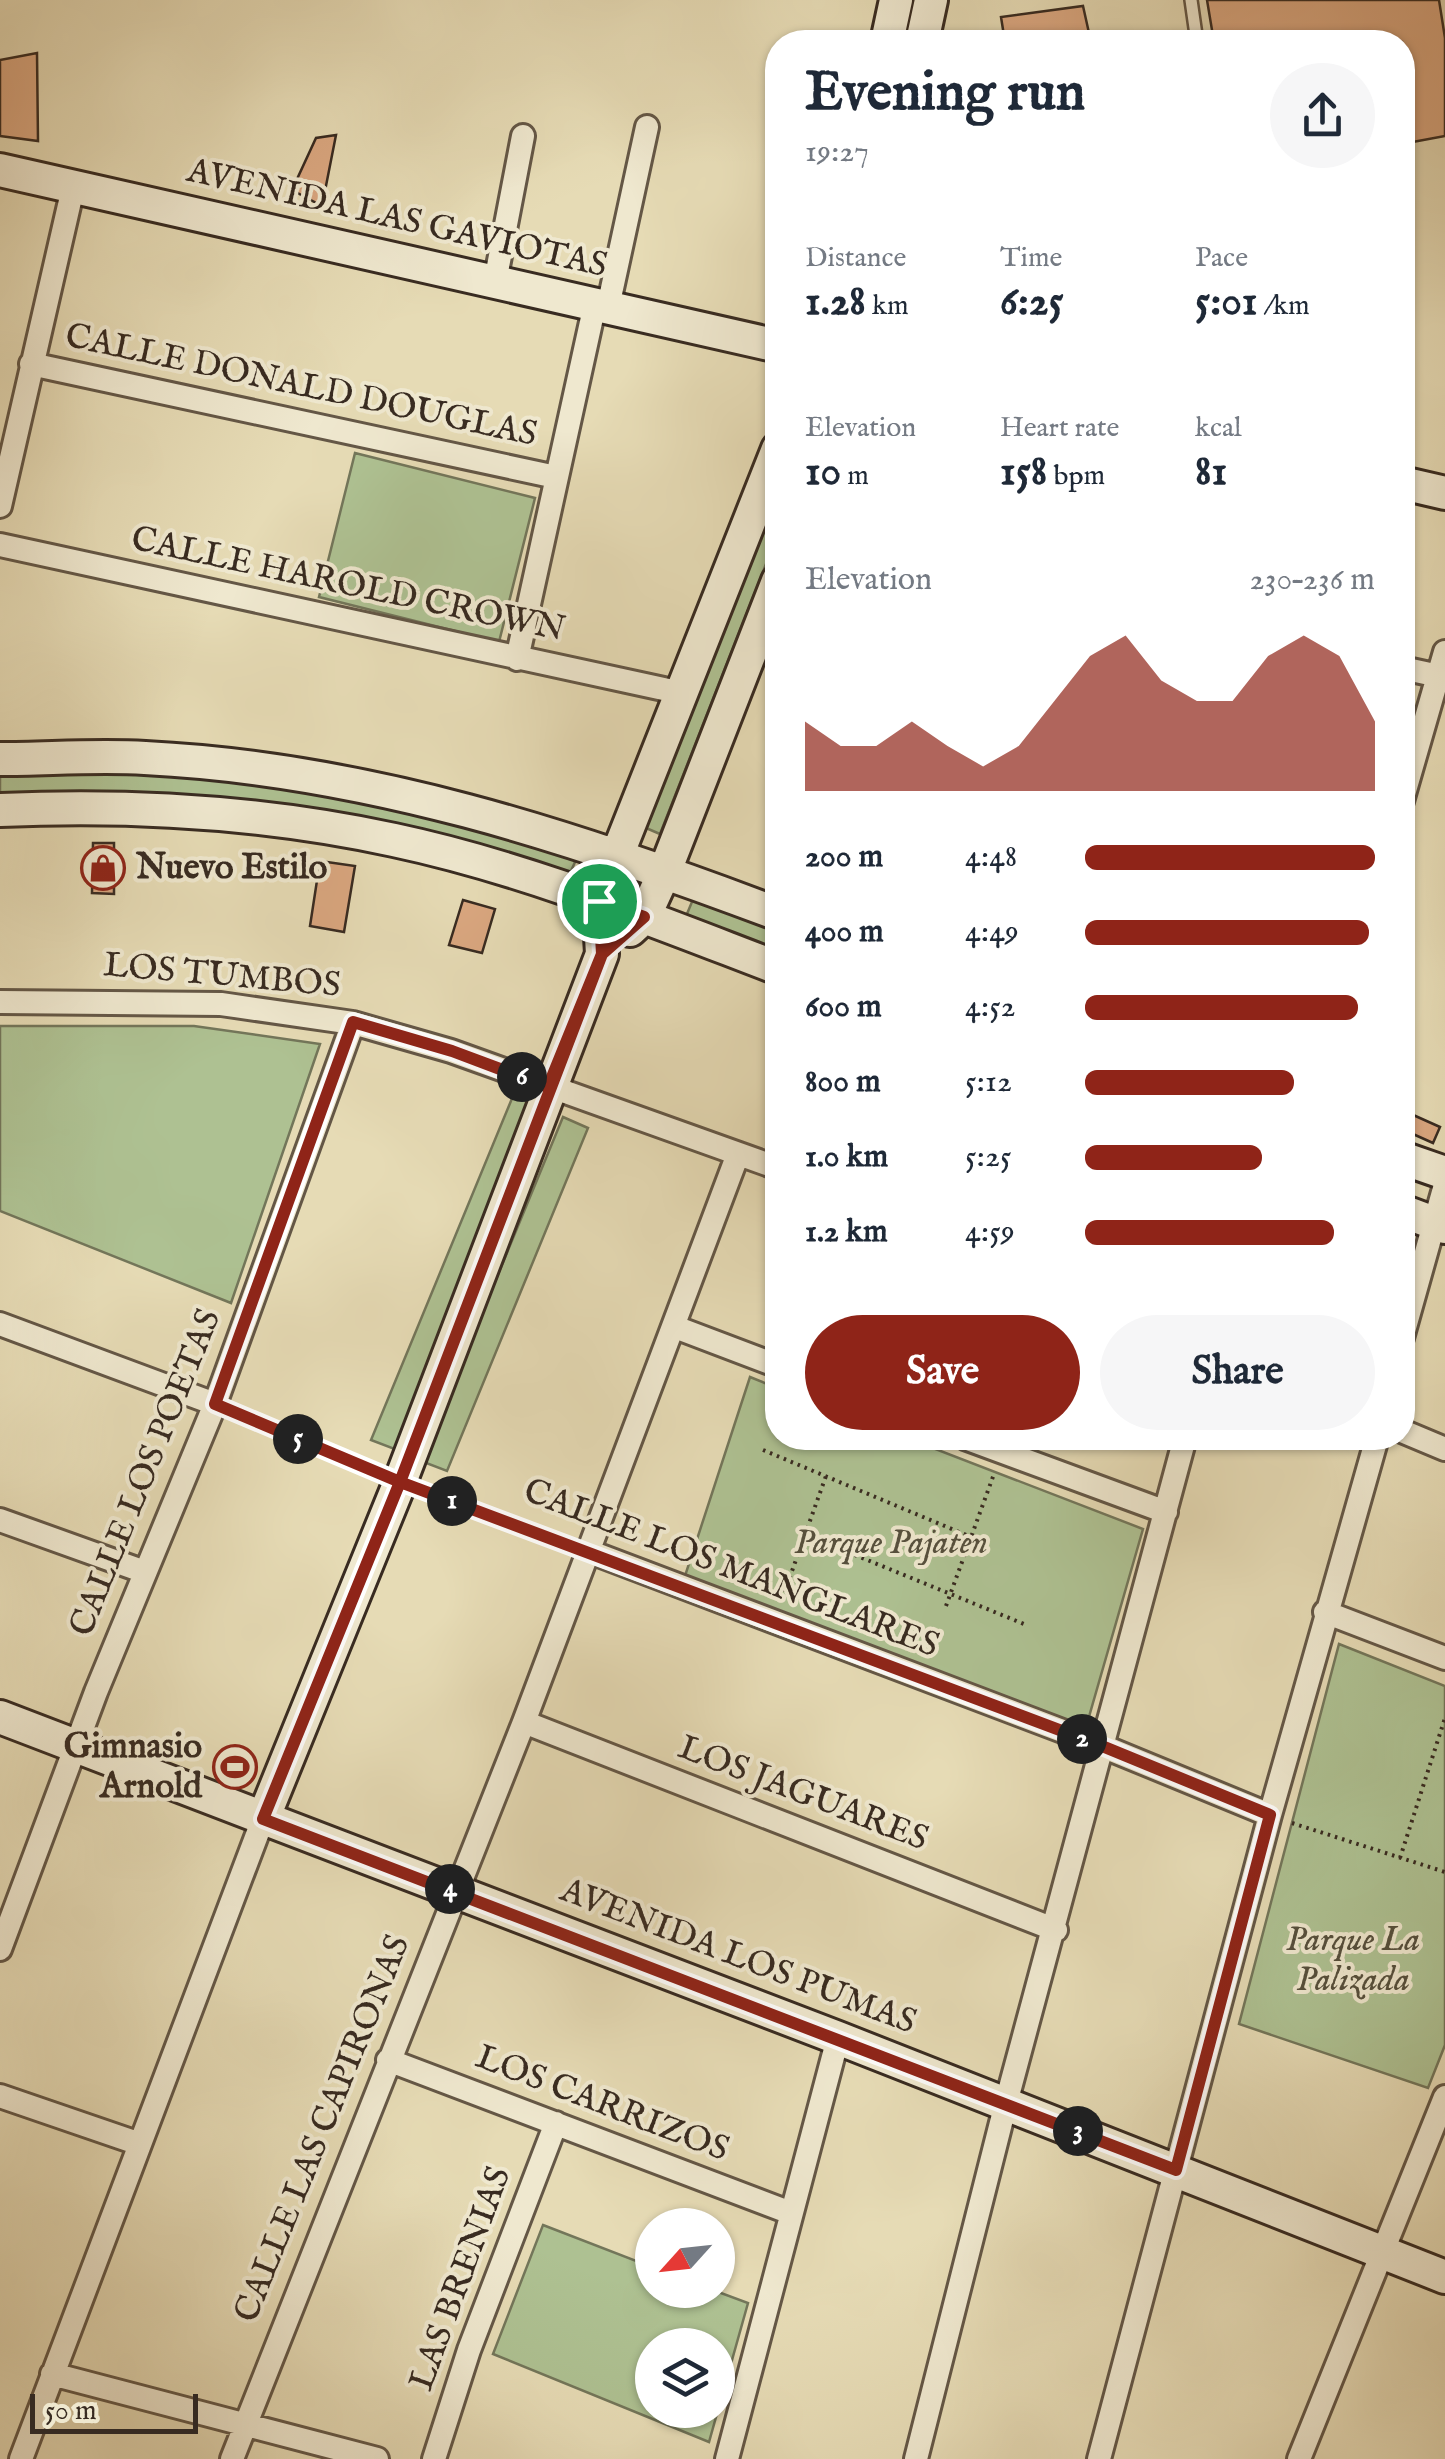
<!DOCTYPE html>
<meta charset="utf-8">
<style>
:root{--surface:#fff;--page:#f6f6f7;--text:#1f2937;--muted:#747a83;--accent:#8f2418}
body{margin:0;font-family:"IM FELL English",serif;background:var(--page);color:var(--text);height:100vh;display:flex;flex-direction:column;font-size:38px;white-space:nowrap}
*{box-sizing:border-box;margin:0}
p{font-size:32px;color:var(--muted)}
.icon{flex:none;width:55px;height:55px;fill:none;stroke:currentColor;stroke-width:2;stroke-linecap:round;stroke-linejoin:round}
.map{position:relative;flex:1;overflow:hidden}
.details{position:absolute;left:765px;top:30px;width:650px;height:1420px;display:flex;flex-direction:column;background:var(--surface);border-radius:40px;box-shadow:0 2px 8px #0004}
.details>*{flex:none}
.needle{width:65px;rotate:243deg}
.buttons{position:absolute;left:635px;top:2208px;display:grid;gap:20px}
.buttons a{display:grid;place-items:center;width:100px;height:100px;border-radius:50%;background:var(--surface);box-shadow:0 2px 8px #0004;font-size:50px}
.scale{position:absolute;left:30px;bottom:25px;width:168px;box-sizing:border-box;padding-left:10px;border:5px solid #382b21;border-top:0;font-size:28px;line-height:35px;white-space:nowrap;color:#382b21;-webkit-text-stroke:8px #efe8cf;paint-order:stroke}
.pin{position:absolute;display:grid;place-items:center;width:85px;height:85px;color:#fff;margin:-42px;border:5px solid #fff;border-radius:50%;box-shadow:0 2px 10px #0007}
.km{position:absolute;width:50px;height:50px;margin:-25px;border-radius:50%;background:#222;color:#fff;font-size:28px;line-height:50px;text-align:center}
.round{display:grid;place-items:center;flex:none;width:105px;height:105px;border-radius:52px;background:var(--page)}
.head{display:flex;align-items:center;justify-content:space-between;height:170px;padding:0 40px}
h1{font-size:55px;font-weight:700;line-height:75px}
.figures{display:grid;grid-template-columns:repeat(3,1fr);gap:15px;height:170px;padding:10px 40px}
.figures div{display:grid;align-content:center}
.figures b{font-size:42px;font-weight:700}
.figures small{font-size:28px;font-weight:400}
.figures p{font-size:28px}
.chart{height:280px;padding:20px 40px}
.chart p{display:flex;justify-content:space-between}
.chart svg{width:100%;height:180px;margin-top:10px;fill:var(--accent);opacity:.7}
.cta{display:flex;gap:20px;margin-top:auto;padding:20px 40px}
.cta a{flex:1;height:115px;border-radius:60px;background:var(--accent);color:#fff;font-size:40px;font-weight:700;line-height:115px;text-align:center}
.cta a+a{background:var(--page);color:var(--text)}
ul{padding:0 40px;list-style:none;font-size:32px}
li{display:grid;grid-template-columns:160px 120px 1fr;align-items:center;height:75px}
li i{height:25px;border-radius:12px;background:var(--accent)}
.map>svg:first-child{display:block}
.green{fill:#aec192;stroke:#73765a;stroke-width:2.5;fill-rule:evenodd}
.building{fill:#daa780;stroke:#382b21;stroke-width:2.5}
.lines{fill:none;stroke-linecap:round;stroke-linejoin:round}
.lane-casing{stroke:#645746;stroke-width:16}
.street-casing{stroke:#645746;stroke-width:28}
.secondary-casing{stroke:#382b21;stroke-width:38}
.path{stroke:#382b21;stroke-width:4;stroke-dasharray:2.5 5;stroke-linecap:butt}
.lane{stroke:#efe8cf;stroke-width:11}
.street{stroke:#efe8cf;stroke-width:22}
.secondary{stroke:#efe8cf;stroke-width:32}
.route-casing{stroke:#fff;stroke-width:20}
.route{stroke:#8f2418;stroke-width:12}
.labels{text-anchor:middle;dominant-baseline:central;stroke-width:8;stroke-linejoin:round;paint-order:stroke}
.street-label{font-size:35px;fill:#382b21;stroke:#efe8cf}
.poi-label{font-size:35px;font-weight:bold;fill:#382b21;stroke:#efe8cf;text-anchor:start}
.park-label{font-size:35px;font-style:italic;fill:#56503d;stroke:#efe8cf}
</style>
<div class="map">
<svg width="1445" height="2459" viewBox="0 0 1445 2459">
<rect width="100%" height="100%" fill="#e6dbb5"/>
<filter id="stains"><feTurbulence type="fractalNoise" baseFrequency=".002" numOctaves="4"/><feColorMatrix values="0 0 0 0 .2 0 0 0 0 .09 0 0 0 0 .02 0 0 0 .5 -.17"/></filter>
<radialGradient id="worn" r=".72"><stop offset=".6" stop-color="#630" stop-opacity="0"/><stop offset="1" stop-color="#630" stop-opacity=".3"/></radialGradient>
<path class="green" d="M355 453 535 498 499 642 319 597Z
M777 487V536L660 834 639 825Z
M136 768 282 783 579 853 567 880 524 864 0 799V771Z
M694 897 777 928V956L684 921Z
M0 1026H194L320 1044 231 1303 0 1211Z
M513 1096 538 1106 397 1450 371 1440Z
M563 1117 588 1128 447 1471 421 1461Z
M750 1377 777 1388 778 1438H907L1143 1529 1086 1727 684 1579Z
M1339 1644 1445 1686V2045L1428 2088 1239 2024Z
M543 2225 652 2267V2290H713L748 2303 709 2442 493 2354ZM652 2345H718V2410H652Z"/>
<path class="building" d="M1207 0H1439L1445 38V136L1402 144V42H1214Z
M1083 6 1091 42H1005L1001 17Z
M37 53 38 141 0 136V60Z
M336 135 322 206 292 190 316 138Z
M93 843H114V894L92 893Z
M320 861 355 866 344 932 310 926Z
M463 900 495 909 482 953 449 945Z
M1411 1114 1440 1127 1433 1143 1404 1130Z"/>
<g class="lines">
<g class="lane-casing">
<path id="lane" d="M1191 0 1197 42"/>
</g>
<g class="street-casing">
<path id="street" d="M495 282 523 136
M608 307 647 127
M31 364 556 477
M0 506 73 188
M0 545 682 693
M517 659 595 304
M1402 668 1439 676
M1402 801 1445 652
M0 1002 221 1004 353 1023 451 1051 778 1168
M0 1324 215 1404
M675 1327 778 1366
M1402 1338 1445 1185
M1402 1431 1445 1449
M965 1438 1166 1512
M0 1520 145 1572
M588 1551 1102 1746 1270 1815
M1325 1612 1445 1658
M524 1722 1056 1930
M0 1949 96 1692 215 1404 353 1023
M388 2060 791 2213
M0 2096 140 2144
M52 2374 377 2459
M21 2459 263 1819
M232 2459 524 1722 738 1154
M434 2459 469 2350 556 2123
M727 2459 838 2038
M916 2459 1006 2103 1185 1438
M1099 2459 1270 1815 1377 1438
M1299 2459 1445 2097"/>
</g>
<g class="secondary-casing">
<path id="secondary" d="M887 42 896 0
M922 42 931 0
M0 170 778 346
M1402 483 1445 493
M0 759C48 759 97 755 145 758 366 769 572 836 778 914
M0 810C133 804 264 812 394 840 526 868 652 920 778 968
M630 930 644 917 665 871 778 581
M1402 1158 1445 1173
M1402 1211 1445 1227
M0 1717 838 2038 1445 2277
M263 1819 400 1482 602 954 599 901 778 449"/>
</g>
<path class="path" d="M234 1412 373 1470
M763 1450 971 1537
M424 1490 570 1544
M806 1535 1024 1624
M782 1599 826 1476
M946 1606 994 1474
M1292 1823 1445 1872
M1400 1858 1445 1718"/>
<use href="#lane" class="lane"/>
<use href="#street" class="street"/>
<use href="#secondary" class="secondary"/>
</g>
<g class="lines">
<g class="route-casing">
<path id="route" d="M599 901 602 954 400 1482 1102 1746 1270 1815 1176 2170 263 1819 400 1482 215 1404 353 1022 452 1051 548 1087 602 954 644 917 599 901"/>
</g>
<use href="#route" class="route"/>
</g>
<defs>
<g id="shop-ring" transform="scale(2.25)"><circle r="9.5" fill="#efe8cf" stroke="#8f2418" stroke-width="1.5"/><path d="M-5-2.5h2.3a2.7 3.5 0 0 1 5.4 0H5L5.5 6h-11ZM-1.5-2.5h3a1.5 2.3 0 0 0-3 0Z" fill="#8f2418"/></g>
<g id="stadium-ring" transform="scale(2.25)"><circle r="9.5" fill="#efe8cf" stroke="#8f2418" stroke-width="1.5"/><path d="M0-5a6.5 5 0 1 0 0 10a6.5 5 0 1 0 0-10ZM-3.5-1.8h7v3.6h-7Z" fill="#8f2418"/></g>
</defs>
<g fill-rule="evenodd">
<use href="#shop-ring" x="103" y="868"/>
<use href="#stadium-ring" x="235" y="1767"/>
</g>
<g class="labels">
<g class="street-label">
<text transform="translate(397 219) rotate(13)">AVENIDA LAS GAVIOTAS</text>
<text transform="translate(301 386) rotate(12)">CALLE DONALD DOUGLAS</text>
<text transform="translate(348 585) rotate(12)">CALLE HAROLD CROWN</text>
<text transform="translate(222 976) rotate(5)">LOS TUMBOS</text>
<text transform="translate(146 1473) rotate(-68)">CALLE LOS POETAS</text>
<text transform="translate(731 1569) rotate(21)">CALLE LOS MANGLARES</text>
<text transform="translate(803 1794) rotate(21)">LOS JAGUARES</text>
<text transform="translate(738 1957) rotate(21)">AVENIDA LOS PUMAS</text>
<text transform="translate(602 2104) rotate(21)">LOS CARRIZOS</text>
<text transform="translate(323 2129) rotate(-68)">CALLE LAS CAPIRONAS</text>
<text transform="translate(461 2279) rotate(-70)">LAS BRENIAS</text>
</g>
<g class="poi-label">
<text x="136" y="868">Nuevo Estilo</text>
<text x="202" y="1747" text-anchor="end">Gimnasio<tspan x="202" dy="40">Arnold</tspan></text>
</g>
<g class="park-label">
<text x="891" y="1543">Parque Pajaten</text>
<text x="1353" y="1940">Parque La<tspan x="1353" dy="40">Palizada</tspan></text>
</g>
</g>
<rect width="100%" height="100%" filter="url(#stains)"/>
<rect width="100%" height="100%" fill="url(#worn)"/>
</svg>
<div class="buttons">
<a><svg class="needle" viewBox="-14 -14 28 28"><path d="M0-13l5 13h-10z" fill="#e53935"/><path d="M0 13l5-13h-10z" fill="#747a83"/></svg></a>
<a><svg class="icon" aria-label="layers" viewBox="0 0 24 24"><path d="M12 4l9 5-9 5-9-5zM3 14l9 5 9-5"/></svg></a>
</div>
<div class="scale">50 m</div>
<div class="pin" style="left:599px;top:901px;background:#1e9e55"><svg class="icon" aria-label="arrive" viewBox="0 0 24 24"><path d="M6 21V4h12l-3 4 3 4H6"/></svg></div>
<b class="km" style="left:452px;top:1501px">1</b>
<b class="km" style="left:1082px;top:1739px">2</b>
<b class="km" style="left:1078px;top:2131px">3</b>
<b class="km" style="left:450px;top:1889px">4</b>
<b class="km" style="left:298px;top:1439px">5</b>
<b class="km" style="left:522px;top:1077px">6</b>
<section class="details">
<div class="head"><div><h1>Evening run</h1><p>19:27</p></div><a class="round"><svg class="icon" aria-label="share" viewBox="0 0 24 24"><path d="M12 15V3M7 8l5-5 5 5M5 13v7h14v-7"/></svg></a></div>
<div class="figures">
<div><p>Distance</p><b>1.28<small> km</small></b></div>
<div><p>Time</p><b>6:25</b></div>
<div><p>Pace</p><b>5:01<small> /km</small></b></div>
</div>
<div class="figures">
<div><p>Elevation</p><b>10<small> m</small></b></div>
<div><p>Heart rate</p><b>158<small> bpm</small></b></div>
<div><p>kcal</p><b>81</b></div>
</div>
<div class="chart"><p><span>Elevation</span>230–236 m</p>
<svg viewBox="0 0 160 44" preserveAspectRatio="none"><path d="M0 44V27L10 33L20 33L30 27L40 33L50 38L60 33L70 22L80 11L90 6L100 17L110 22L120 22L130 11L140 6L150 11L160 27V44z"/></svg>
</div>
<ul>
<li><b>200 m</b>4:48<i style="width:100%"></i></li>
<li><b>400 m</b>4:49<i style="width:98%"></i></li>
<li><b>600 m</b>4:52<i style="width:94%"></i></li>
<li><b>800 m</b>5:12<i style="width:72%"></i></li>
<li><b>1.0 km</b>5:25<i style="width:61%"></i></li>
<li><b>1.2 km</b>4:59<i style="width:86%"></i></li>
</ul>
<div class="cta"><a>Save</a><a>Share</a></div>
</section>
</div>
